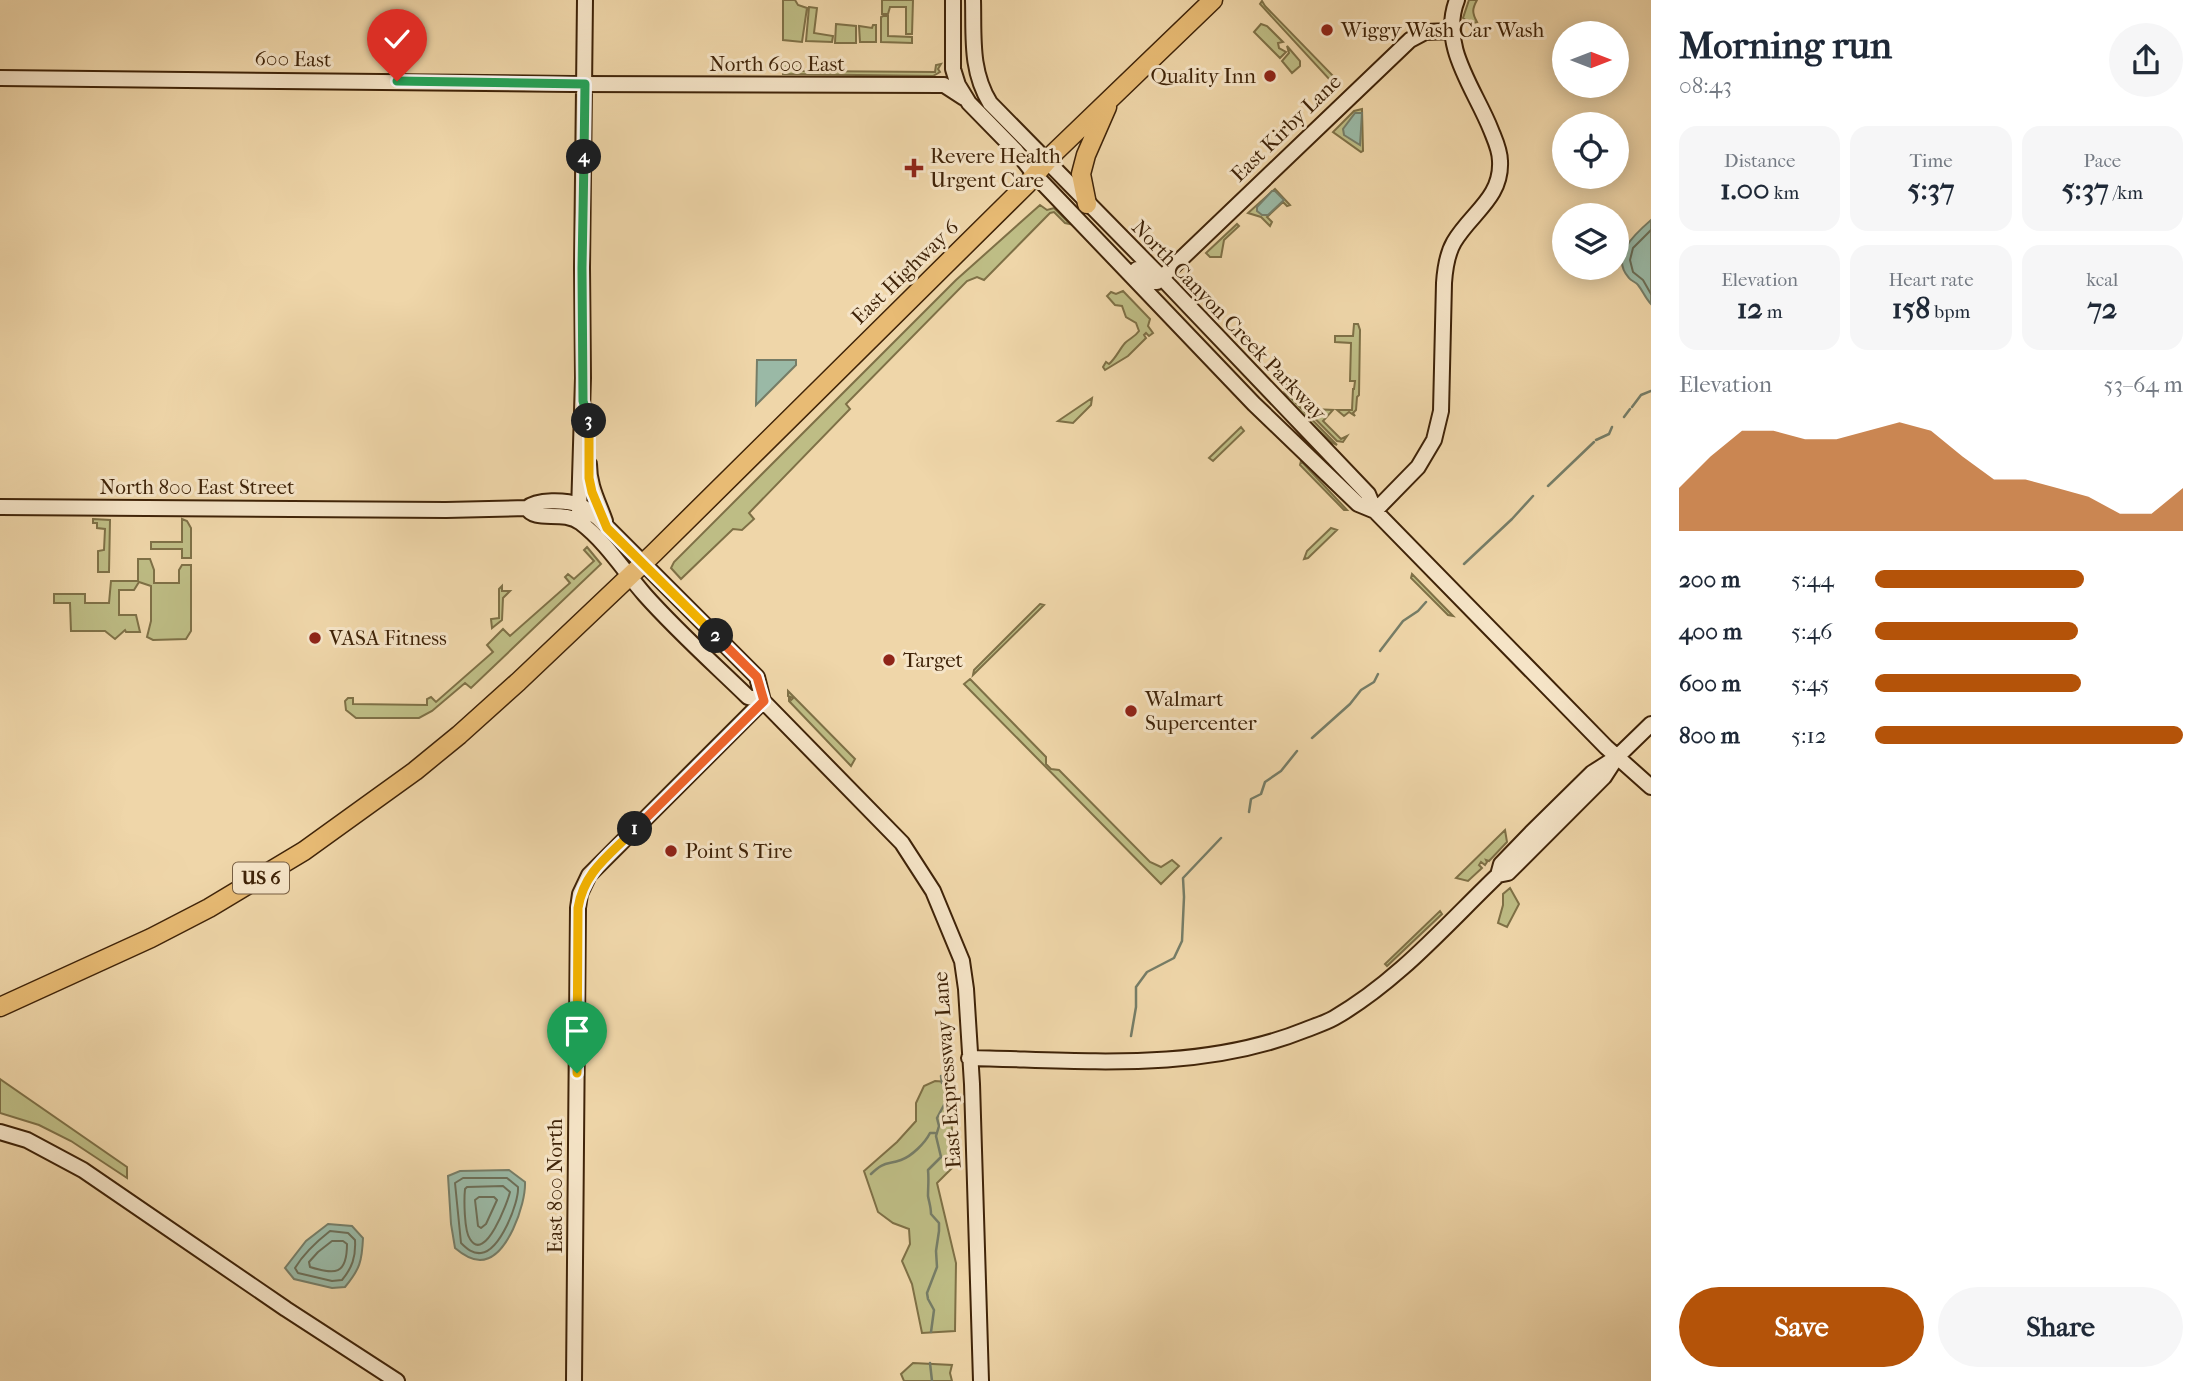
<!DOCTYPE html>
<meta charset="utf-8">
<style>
:root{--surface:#fff;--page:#f6f6f7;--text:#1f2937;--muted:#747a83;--accent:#b45309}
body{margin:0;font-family:"IM FELL French Canon",serif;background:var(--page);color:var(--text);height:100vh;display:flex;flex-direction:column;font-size:26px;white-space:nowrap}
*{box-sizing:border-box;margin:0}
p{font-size:23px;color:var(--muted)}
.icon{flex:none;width:38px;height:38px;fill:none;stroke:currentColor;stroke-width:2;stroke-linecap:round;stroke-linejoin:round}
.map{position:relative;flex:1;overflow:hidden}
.side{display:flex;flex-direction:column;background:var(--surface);width:560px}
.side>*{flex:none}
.needle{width:46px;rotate:90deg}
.buttons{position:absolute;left:1552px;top:21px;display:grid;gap:14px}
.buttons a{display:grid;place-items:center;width:77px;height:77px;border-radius:50%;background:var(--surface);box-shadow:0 4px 18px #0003;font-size:35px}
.pin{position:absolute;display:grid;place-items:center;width:60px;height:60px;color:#fff;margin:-72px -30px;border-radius:50% 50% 50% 0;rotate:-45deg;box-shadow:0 0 7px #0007}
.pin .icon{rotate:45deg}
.km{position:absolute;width:35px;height:35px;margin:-18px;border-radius:50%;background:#222;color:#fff;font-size:19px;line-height:35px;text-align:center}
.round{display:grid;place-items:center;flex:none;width:74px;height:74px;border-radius:37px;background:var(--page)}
.headline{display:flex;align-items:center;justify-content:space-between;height:119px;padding:0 28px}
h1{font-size:38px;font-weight:700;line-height:52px}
.figures{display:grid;grid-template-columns:repeat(3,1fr);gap:10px;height:119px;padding:7px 28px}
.figures div{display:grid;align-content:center;border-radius:18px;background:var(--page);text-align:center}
.figures b{font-size:30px;font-weight:700}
.figures small{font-size:19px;font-weight:400}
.figures p{font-size:19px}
.chart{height:196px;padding:14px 28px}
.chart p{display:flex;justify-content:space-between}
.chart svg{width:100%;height:126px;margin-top:7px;fill:var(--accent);opacity:.7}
.cta{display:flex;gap:14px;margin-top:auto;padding:14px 28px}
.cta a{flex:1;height:80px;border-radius:42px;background:var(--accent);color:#fff;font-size:28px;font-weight:700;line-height:80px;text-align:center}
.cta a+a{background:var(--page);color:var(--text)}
ul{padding:0 28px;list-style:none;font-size:23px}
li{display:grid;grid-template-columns:112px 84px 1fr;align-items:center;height:52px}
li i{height:18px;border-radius:9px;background:var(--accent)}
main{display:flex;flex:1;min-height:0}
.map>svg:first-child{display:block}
.green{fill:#bebd85;stroke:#7e7046;stroke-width:2}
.water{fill:#9ab9a6;stroke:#767d67;stroke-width:2}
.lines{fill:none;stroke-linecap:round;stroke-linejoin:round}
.shore{stroke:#6c6e57;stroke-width:2}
.stream{stroke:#767d67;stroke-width:2.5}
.secondary-casing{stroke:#3f2308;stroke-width:18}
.highway-casing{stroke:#3f2308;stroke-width:21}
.secondary{stroke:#f5e4c7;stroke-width:14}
.highway{stroke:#e8bb74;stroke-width:18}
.split-1-casing{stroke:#fff;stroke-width:14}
.split-2-casing{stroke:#fff;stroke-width:14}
.split-3-casing{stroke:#fff;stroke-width:14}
.split-4-casing{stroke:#fff;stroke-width:14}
.split-5-casing{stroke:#fff;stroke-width:14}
.split-1{stroke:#f5b400;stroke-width:9}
.split-2{stroke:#f0652b;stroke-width:9}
.split-3{stroke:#f5b400;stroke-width:9}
.split-4{stroke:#22a559;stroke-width:9}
.split-5{stroke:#22a559;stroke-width:9}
.poi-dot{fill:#8f2418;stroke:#f5e4c7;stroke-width:2.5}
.labels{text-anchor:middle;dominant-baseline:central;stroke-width:6;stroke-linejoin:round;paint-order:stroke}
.shield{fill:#f5e4c7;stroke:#765d41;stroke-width:2}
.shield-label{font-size:19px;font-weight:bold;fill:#3f2308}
.poi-label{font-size:21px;fill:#3f2308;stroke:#f5e4c7;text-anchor:start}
.street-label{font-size:21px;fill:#3f2308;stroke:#f5e4c7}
</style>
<main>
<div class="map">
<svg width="1651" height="1381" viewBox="0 0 1651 1381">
<rect width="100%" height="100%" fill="#efd6a9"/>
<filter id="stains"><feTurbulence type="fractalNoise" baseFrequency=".00286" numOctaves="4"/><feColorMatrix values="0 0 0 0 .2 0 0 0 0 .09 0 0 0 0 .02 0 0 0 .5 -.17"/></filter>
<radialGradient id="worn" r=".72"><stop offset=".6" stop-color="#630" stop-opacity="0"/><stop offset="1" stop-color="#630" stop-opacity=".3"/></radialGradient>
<path class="green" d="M783 0H795L798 5 807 8 802 42 783 40Z
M882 0H913L912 34H906V7H890L888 14H882Z
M1469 0H1477C1472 9 1472 13 1477 22L1468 24V22L1463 18Z
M1262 1 1265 6 1338 81 1336 84 1338 85 1328 92V89L1336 81 1333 78 1330 80 1260 4Z
M809 7 817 8 814 33 833 36 832 42 806 41Z
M883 16H888V36L912 37V43L881 42V17Z
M836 24 856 26V43H835Z
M1261 24 1267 26 1283 42 1278 43 1279 48 1286 52 1280 58 1254 32Z
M873 25H876V42H860L859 26 872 28Z
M1287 46 1300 61V66L1292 73 1282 61 1289 53Z
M783 61 799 62 800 71 935 72 936 65 941 64 938 69 940 72 933 76 783 74Z
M1362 109 1363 151 1361 152 1333 132 1354 111Z
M1275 189 1290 205 1287 206 1283 202 1267 217 1272 222 1270 226 1261 217 1248 213Z
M1040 205 1047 210 1054 208 1070 224 1065 223 1054 212 1050 213 984 280 977 277 967 281 846 404 850 409 749 513 754 519 742 530 733 529 681 579 671 568 674 562 956 280Z
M1237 224 1239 226 1224 240 1221 257H1210L1206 253Z
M1123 291 1150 319 1148 326 1153 333 1149 336 1146 333 1144 335 1146 338 1128 356 1105 370 1103 367 1106 362 1109 364C1116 358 1119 350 1125 343 1130 338 1135 337 1139 331L1136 323 1126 317 1122 306 1115 305 1107 296 1111 292 1116 294Z
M1354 324H1358L1360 330 1359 395 1357 397 1356 410 1353 413 1355 416 1349 412 1344 416 1337 410H1352L1353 389H1354L1355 381H1350L1351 343 1335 342V336H1353Z
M1290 380 1286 387 1302 402 1312 403V409L1333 410 1323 421 1341 439 1347 436 1343 442 1337 441 1287 390 1284 386Z
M1284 391 1286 393 1337 445 1331 442C1318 429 1290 407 1284 391Z
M1092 398 1091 405 1073 423 1058 421Z
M1241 427 1244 431 1213 461 1209 458Z
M1301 461 1347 510H1344L1300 465Z
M93 519 110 520 109 572H98V551L104 550 105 529 97 528V523H93Z
M182 519 187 521 191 528V558H182V549H151V542H182Z
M1331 528 1337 530 1308 558 1304 559 1307 551Z
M587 547 601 564 471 688 465 683 432 711 419 718H356L346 710 345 701 348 698H353V704L427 705V699L431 697 436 702 493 652 487 645 503 629 510 636 570 583 565 577 568 574 574 579 594 561 584 550Z
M138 559H150L154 570V583H179V570L182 565H191V631L186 639 153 640 147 637 151 621V586L139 582 134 590H119V615H136L140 632H126L125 630 115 639 105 631H71L70 603H54V594H85V603H109L111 581H138Z
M1412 574 1453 616 1448 615 1411 578Z
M502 586V591H510L503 598 502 620 492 628 491 619 499 618V589Z
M1040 604 1044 605 973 675 974 670Z
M970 679 1046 757V764L1051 769 1059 770 1150 862 1161 867 1172 860 1179 866 1161 884 964 684Z
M788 691 855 759 851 766 789 701V698L791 700 793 698 788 696Z
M1505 830 1507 842 1489 861 1486 860 1487 862 1485 865 1481 862 1479 865 1482 868 1468 881 1456 878Z
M1510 888 1519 904 1507 927 1498 923 1503 905V894Z
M1440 911 1442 914 1387 966 1385 964Z
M0 1079 127 1167V1178L71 1141 39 1125 0 1113Z
M935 1081 948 1082 955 1165 937 1183 956 1263 955 1331 922 1333 912 1284 902 1261 910 1244 909 1229 893 1223 878 1212 864 1171 897 1142 916 1121V1103L924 1086Z
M913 1363 952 1365 950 1373 952 1381H904L901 1374Z"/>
<path class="water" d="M1355 113H1362L1360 145 1344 135 1343 129Z
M1272 191H1275L1284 200 1268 215H1262L1257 211V207Z
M1651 220V304C1645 298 1643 291 1638 285 1636 282 1631 281 1629 278 1609 256 1636 233 1651 220Z
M757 360H796V365L756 405Z
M509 1170 525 1182C526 1204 507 1260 480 1260 470 1260 462 1254 455 1248L451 1224 448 1176 460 1171Z
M328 1224 352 1226 363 1238C362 1261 360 1269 345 1287L332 1288 294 1279 285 1268 306 1241Z"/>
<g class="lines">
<path class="shore" d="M1651 230 1633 248 1630 260 1633 272 1643 280 1651 294
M463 1178H507L518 1187C519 1203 500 1251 481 1253 473 1254 467 1249 461 1243L455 1183Z
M503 1186 510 1192C508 1201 485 1264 470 1239 464 1231 464 1199 465 1189L467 1187Z
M479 1197H494L497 1200 486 1224 481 1228 478 1226 475 1200Z
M330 1231 348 1233 355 1240C356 1257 352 1268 342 1280L332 1281 298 1273 295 1268C304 1253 316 1242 330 1231Z
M332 1241H343L347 1244C347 1275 335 1275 310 1267L309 1262 318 1252Z"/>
<path class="stream" d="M1632 407 1641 395 1651 391
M1624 417 1630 409
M1596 440 1609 434 1612 427
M1548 486 1594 442
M1464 564 1512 519 1533 496
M1380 651 1403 621 1418 611 1426 602
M1312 738 1350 704 1361 690 1374 682 1378 674
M1249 812 1251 799 1261 794 1265 782 1281 771 1297 751
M1131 1036 1136 1007V987L1147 972 1174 958 1182 941 1184 897 1183 878 1221 838
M871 1174C884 1161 887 1165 901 1160 912 1156 925 1143 930 1133H935
M931 1332 934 1310 928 1299 927 1293 937 1267 936 1251 939 1231V1223L931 1214C931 1207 929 1202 928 1196 928 1187 929 1179 928 1170L941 1157 936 1136 939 1126 937 1118 951 1092V1089L942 1083 941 1076
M930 1363 932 1381"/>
<g class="secondary-casing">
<path id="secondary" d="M585 0 582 268 583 378 579 512 581 520 586 527
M953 0V69L958 85 969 103 1016 151 1035 175 1254 404 1358 504 1375 511 1606 747 1651 787
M973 0C974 37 970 70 990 103L1161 277 1368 494 1375 511
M0 78 572 84 944 85 964 98
M1137 269 1150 282H1157L1410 40 1425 32 1451 31
M589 464C589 486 598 501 605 521
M0 507 446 510 527 508C537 499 566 500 579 505 586 508 593 514 599 519L757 677 763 701 902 843 933 891 962 961 966 989 972 1084 981 1381
M527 508C535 523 563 509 581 523 606 542 624 571 645 595 677 631 714 664 748 697L763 701
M1375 511 1418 467 1434 440 1441 411 1444 283C1445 268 1447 254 1454 242 1471 213 1502 198 1500 161 1500 150 1495 140 1491 130 1475 89 1439 46 1457 0
M1498 875 1501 864 1531 833 1592 773 1617 757 1651 724
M969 1058C1081 1060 1199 1073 1305 1030 1315 1026 1325 1023 1334 1018 1397 982 1446 925 1498 875L1508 873 1604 777 1617 757
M0 1132 27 1140 83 1170 286 1309 397 1381
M574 1381 578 908 580 894 589 875 763 701"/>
</g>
<g class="highway-casing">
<path id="highway" d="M1087 204 1081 174 1086 155 1107 107
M0 1007 151 938 209 908 304 851 415 771 459 735 518 682 654 553 1027 184 1055 152 1213 0"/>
</g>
<use href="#secondary" class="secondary"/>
<use href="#highway" class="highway"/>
</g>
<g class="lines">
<g class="split-1-casing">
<path id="split-1" d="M577 1073 578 908C584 871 610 855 635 829"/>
</g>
<g class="split-2-casing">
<path id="split-2" d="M635 829 764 701 757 677 716 636"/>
</g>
<g class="split-3-casing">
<path id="split-3" d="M589 421V478L592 492 607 528 716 636"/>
</g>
<g class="split-4-casing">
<path id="split-4" d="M584 157 582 268 583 401 589 421"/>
</g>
<g class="split-5-casing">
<path id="split-5" d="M397 81 585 84 584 157"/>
</g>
<use href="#split-1" class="split-1"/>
<use href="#split-2" class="split-2"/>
<use href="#split-3" class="split-3"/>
<use href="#split-4" class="split-4"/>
<use href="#split-5" class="split-5"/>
</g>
<g class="poi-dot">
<circle cx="1327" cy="30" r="7"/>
<circle cx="1270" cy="76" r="7"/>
<path d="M910.5 157.5h7v7h7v7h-7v7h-7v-7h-7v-7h7z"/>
<circle cx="315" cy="638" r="7"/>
<circle cx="889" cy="660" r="7"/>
<circle cx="1131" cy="711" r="7"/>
<circle cx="671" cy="851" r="7"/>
</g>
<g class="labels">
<rect class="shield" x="233" y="862.5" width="56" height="31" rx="5"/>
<g class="shield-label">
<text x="261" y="878">US 6</text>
</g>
<g class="poi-label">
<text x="1341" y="30">Wiggy Wash Car Wash</text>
<text x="1256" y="76" text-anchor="end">Quality Inn</text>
<text x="930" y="156">Revere Health<tspan x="930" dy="24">Urgent Care</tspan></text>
<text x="329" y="638">VASA Fitness</text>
<text x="903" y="660">Target</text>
<text x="1145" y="699">Walmart<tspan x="1145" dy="24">Supercenter</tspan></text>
<text x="685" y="851">Point S Tire</text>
</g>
<g class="street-label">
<text transform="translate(293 59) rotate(1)">600 East</text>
<text x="777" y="64">North 600 East</text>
<text transform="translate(1286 128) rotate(-44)">East Kirby Lane</text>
<text transform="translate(905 272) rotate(-44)">East Highway 6</text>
<text transform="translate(1229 320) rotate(46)">North Canyon Creek Parkway</text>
<text x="197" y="487">North 800 East Street</text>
<text transform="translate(947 1070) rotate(-94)">East Expressway Lane</text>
<text transform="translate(555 1186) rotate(-90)">East 800 North</text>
</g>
</g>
<rect width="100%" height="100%" filter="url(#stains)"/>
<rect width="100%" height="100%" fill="url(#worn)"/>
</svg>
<div class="buttons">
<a><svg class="needle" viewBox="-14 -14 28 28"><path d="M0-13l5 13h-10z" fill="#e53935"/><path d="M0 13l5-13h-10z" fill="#747a83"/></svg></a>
<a><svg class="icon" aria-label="locate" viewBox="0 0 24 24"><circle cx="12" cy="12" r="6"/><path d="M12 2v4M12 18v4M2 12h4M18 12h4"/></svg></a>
<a><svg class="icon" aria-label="layers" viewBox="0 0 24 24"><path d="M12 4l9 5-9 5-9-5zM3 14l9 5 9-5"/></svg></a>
</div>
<div class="pin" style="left:577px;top:1073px;background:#1e9e55"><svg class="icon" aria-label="arrive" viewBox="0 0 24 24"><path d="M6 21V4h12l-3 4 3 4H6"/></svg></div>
<div class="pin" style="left:397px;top:81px;background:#d93025"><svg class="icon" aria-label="check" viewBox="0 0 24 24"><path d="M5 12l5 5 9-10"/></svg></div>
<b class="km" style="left:635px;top:829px">1</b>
<b class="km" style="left:716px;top:636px">2</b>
<b class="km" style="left:589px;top:421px">3</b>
<b class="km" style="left:584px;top:157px">4</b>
</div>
<section class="side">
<div class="headline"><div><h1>Morning run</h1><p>08:43</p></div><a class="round"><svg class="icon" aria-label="share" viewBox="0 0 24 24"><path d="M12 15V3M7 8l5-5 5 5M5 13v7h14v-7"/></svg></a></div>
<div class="figures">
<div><p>Distance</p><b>1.00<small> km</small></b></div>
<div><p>Time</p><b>5:37</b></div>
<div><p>Pace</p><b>5:37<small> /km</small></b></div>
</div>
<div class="figures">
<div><p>Elevation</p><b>12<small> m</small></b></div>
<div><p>Heart rate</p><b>158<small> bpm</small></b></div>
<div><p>kcal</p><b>72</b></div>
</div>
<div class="chart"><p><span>Elevation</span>53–64 m</p>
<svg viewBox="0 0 160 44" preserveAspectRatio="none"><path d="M0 44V29L10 18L20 9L30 9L40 12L50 12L60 9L70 6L80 9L90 18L100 26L110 26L120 29L130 32L140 38L150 38L160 29V44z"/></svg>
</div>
<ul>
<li><b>200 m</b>5:44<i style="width:68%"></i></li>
<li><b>400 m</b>5:46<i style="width:66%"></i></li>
<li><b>600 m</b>5:45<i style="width:67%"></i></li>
<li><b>800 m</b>5:12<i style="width:100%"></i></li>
</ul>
<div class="cta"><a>Save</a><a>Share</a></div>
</section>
</main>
